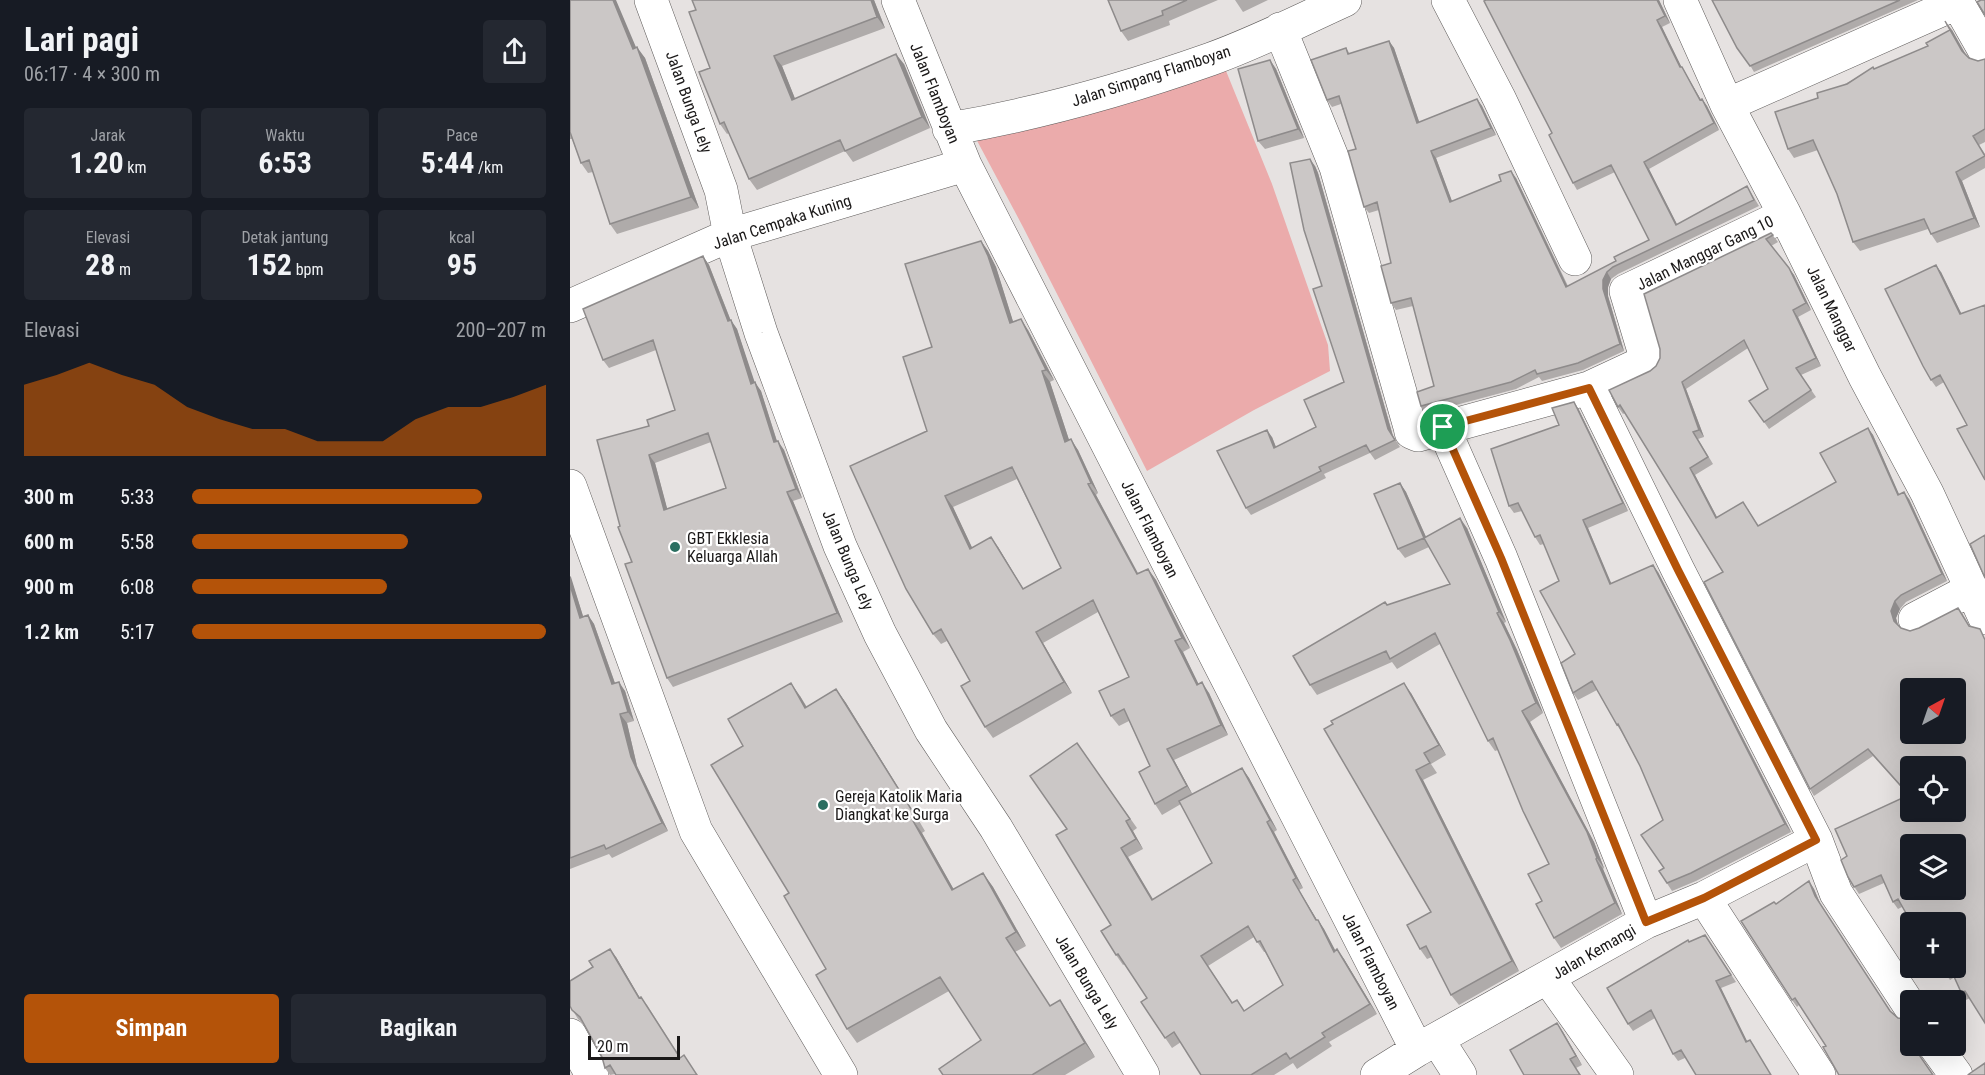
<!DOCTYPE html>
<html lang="id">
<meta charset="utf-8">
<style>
:root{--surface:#171b24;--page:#242831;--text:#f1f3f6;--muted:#9ea1a6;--accent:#b45309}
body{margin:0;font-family:"Roboto Condensed",sans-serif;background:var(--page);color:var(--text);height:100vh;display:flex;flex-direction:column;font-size:22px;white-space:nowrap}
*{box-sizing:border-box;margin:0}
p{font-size:20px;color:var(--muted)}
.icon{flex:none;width:33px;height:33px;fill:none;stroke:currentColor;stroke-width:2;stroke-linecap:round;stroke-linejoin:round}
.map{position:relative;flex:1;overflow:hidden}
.side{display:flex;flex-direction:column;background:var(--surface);width:570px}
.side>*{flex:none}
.needle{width:39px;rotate:40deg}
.buttons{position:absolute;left:1330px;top:678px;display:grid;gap:12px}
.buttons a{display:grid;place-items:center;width:66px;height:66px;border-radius:6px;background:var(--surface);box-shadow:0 6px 24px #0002;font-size:30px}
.scale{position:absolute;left:18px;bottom:15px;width:92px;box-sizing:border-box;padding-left:6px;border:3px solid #1a1818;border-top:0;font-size:16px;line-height:21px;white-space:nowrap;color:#1a1818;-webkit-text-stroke:4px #fff;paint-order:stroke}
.pin{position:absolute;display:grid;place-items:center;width:51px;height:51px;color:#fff;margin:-26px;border:3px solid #fff;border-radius:50%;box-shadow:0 2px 6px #0007}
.round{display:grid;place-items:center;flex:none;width:63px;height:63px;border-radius:6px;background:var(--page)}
.overview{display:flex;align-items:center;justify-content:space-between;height:102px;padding:0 24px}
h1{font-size:33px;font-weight:700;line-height:45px}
.figures{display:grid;grid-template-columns:repeat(3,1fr);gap:9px;height:102px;padding:6px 24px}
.figures div{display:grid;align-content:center;border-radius:6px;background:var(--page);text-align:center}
.figures b{font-size:30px;font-weight:700}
.figures small{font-size:16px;font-weight:400}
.figures p{font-size:16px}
.chart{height:168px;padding:12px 24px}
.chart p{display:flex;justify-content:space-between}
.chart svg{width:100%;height:108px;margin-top:6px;fill:var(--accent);opacity:.7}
.cta{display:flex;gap:12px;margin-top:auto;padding:12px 24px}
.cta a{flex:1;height:69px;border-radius:6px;background:var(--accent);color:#fff;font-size:24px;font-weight:700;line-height:69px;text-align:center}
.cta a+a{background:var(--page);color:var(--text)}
ul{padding:0 24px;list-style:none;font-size:20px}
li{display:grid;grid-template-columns:96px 72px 1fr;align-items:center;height:45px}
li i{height:15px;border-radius:8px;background:var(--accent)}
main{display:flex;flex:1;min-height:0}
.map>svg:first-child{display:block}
.green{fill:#ebabab}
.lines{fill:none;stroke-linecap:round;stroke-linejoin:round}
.minor-casing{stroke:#5e5b5a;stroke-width:34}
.minor{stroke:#fff;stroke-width:33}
.wall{fill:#afabaa;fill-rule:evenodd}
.shaded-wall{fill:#8e8b8b}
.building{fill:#cbc7c6;stroke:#8e8b8b;stroke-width:1.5;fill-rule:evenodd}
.route-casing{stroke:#fff;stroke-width:12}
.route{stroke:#b45309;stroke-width:8}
.poi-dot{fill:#2a6e60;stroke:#fff;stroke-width:2}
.labels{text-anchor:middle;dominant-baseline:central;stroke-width:4.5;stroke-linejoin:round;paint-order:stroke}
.street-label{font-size:16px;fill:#1a1818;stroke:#fff}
.poi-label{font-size:16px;fill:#1a1818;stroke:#fff;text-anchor:start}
</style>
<main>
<section class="side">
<div class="overview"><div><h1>Lari pagi</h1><p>06:17 · 4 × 300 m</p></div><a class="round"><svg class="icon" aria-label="share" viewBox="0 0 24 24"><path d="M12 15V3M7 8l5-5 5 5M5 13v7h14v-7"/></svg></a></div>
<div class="figures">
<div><p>Jarak</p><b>1.20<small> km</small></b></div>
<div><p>Waktu</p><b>6:53</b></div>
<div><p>Pace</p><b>5:44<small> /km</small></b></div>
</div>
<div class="figures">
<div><p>Elevasi</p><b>28<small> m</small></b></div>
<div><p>Detak jantung</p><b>152<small> bpm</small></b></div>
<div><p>kcal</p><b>95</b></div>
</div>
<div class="chart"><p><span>Elevasi</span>200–207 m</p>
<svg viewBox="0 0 160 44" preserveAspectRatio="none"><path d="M0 44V15L10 11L20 6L30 11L40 15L50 24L60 29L70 33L80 33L90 38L100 38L110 38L120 29L130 24L140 24L150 20L160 15V44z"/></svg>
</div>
<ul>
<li><b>300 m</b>5:33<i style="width:82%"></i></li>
<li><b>600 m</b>5:58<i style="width:61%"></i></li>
<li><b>900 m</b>6:08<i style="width:55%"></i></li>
<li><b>1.2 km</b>5:17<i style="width:100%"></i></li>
</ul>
<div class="cta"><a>Simpan</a><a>Bagikan</a></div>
</section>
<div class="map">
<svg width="1415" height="1075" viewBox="0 0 1415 1075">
<rect width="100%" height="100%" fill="#e6e2e1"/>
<path class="green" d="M654 66 702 184 758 345 760 371 684 410 577 471 453 227 404 135Z"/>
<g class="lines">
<g class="minor-casing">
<path id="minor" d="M81 0 151 190 160 235 191 333 270 546 310 634 361 730 426 828 573 1075
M328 0 395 165 847 1050
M878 0 929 98 1005 259
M1110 0 1157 105 1215 215 1295 377 1357 493 1415 618
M1386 0 1415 51
M710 29 766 167 840 427 841 432 848 435 1019 388 1077 361 1056 291 1215 215
M1157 105 1387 3
M379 129C467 114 556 89 641 59 686 43 731 20 775 0
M0 306 160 235 395 165
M1019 388 1108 570 1246 840 1266 893 1341 1008
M873 427 931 558 1076 922
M0 486 126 831 271 1075
M1345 619 1402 589
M1134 898 1249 1075
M978 978 1047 1075
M0 1035 22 1075
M867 1039 890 1075
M1365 1046 1386 1075
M807 1075 847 1050 1076 922 1134 898 1246 840"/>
</g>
<use href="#minor" class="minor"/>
</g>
<path class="wall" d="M0 0 66 48 75 58 129 208 47 234 40 224 23 172 18 173 11 163 2 139H0Z
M122 0H304L315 28 212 66 225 99 334 64 360 128 283 162 275 151 187 190 179 179 159 133 157 134 150 124 140 68 126 10Z
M538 0H648L599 21 600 25 558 41 551 31Z
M665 0H698L673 12Z
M1089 0 1100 23 1092 27 1111 67 1116 74 1131 100 1132 99 1137 106 1149 130 1079 169 1107 225 1177 186 1189 206 1048 274 1041 279 1038 287V296L1054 351 1013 370 972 381 969 377 946 389 856 413 851 406 864 386 843 306 826 310 821 303V263L809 210 799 213 794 207 786 149 771 104 762 107 757 100 776 48 780 54 819 41 824 48 849 122 907 99 912 106 926 135 866 158 882 202 946 178 998 286 1046 261 1079 240 1045 172 1007 190 1003 183 982 133Z
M1142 0H1348L1184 72Z
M1382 30 1395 54 1399 58 1408 61 1415 59V142L1409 145 1415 154V168L1392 181 1410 227 1367 243 1361 234 1358 229 1290 251 1283 242 1267 194 1248 150 1224 158 1218 149 1248 98 1304 69 1358 46Z
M700 60 706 69 734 138 695 149 688 141Z
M745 166 748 173 823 436 830 447 805 460 800 453 754 474 756 478 681 515 676 508 702 437 706 447 746 427 774 382 752 286Z
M1201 233 1208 242 1201 246 1224 275 1241 310 1228 317 1251 366 1231 375 1246 397 1199 429 1179 401 1198 389 1178 348 1116 389 1134 437 1128 439 1143 464 1125 475 1147 517 1178 509 1188 526 1266 482 1298 428 1303 435 1329 495 1339 499 1377 581 1336 602 1330 609 1326 618 1328 626 1331 628 1340 631 1349 628 1388 608 1393 615 1400 998 1396 1000 1391 992 1385 977 1380 980 1375 973 1386 968 1332 907 1328 909 1323 902 1314 883 1289 894 1278 877 1277 856 1338 795 1303 756 1244 796 1240 789 1153 572 1055 413 1053 414 1048 407 1080 371 1086 366Z
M411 241 418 251 426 267 443 322 458 330 484 380 480 382 499 440 508 450 528 493 526 495 568 573 578 569 586 580 620 648 613 652 628 684 639 693 658 735 604 760 622 794 672 768 679 778 707 830 704 832 733 888 729 890 747 920H748L754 929 765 951 774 959 807 1014 759 1042 762 1046 727 1069 723 1063 704 1075H631L611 1042 602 1048 571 1002 577 998 555 964 553 965 546 955 541 925 497 829 507 743 567 828 563 831 573 849 558 857 583 899 642 863 611 804 592 815 585 804 580 766 559 721 549 726 541 716 559 677 528 612 473 643 502 693 423 738 415 727 400 681 377 641 371 644 363 634 357 431ZM447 479 491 568 453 589 428 547 402 548 383 507ZM684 937 694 952H695L713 985 674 1011 663 1003 638 966Z
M133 256 139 265 161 321 167 329 184 383 191 391 207 441 214 450 232 498 223 501 273 622 103 687 97 678 50 526 79 426 105 410 86 350 39 368 33 360ZM141 442 156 488 97 509 85 463Z
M1371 272 1391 313 1397 425 1374 382 1366 387 1361 380Z
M1004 402 1009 410 1058 511 1018 528 1041 584 1088 572 1221 832 1126 881 1102 891 1089 871 1094 868 1093 820 1070 766 1052 733 1047 725 1027 690 1008 700 1003 693 1005 654 989 581 974 544 970 545 965 537 952 511 944 513 939 506Z
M830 483 836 492 856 537 897 528 936 622 934 623 947 650 973 713 960 722 1024 842 1034 868 1033 869 1052 914 991 948 984 938 972 901 979 864 928 750 925 751 918 741 870 644 827 669 822 662 747 695 740 685 817 605 880 584 859 547 835 558 828 549Z
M0 576 13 616 18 615 24 624 45 683 55 691 64 721 57 723 67 766 98 831 42 858 39 854 0 869Z
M266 689 276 703 355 831 352 833 384 890 413 873 423 887 456 946 445 952 480 1006 490 1000 499 1014 525 1057 495 1075H373L411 1040 379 991 287 1043 277 1029 256 969 219 893 173 746 230 696 237 707Z
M841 693 876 755 861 764 867 773 853 780 949 971 889 1005 881 995 862 957 857 959 850 949 861 912 754 729Z
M1239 881 1244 889 1250 903 1321 1012 1328 1018 1338 1019 1341 1024V1028L1338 1030 1341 1035V1046L1349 1056 1256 1046 1229 1005 1227 1007 1222 1000 1206 904Z
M1135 935 1166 982 1151 988 1177 1042 1180 1040 1185 1047 1115 1058 1108 1061 1103 1054 1085 1018 1063 1031 1058 1024 1119 942Z
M46 957 70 998 77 1005 111 1058 128 1075 45 1074 40 1075 35 1068 32 1057 14 1024 8 1019 0 1006 23 967Z
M987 1023 993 1032 1012 1065 1006 1068 1011 1075H954Z"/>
<path class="shaded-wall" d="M43 0H46L71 59 63 49Z
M301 0H304L315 28 307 17Z
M1087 0H1089L1100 23 1095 16Z
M1087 20 1092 27 1115 74 1110 67Z
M1375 21 1382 30 1399 60 1392 51Z
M819 41 824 48 852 130 847 123Z
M67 47 75 58 129 208 121 197Z
M326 54 334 64 360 128 352 117Z
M204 56 212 66 230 111 222 100Z
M700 60 706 69 734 138 728 129Z
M1112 67 1116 74 1135 107 1130 100Z
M907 99 912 106 926 135 921 128Z
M1132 99 1137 106 1149 130 1144 123Z
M861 151 866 158 885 209 880 202Z
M740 159 745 166 748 173 823 436 818 429Z
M1074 162 1079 169 1111 232 1106 225Z
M941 171 946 178 1001 294 996 287Z
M1386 172 1392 181 1410 227 1404 218Z
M411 241 418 251 426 267 447 334 440 323Z
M133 256 139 265 164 329 161 320 167 329 188 392 181 384Z
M1366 265 1371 272 1395 321 1390 314Z
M1219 268 1224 275 1241 310 1236 303Z
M1037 272 1041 279 1038 287V296L1054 351 1050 344 1033 289V280Z
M1223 310 1228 317 1251 366 1246 358Z
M451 319 458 330 484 380 476 370Z
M472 371 480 382 503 452 495 442Z
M185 382 191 391 210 451 204 442Z
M1112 382 1116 389 1134 437 1129 430Z
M1004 402 1009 410 1058 511 1053 503Z
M1298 428 1303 435 1333 503 1328 495Z
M697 430 702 437 709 455 704 448Z
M501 439 508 450 528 493 521 483Z
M208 441 214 450 232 498 226 489Z
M79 455 85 463 100 519 94 510Z
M1120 468 1125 475 1151 525 1146 518Z
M830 483 836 492 860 546 854 538Z
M518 484 526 495 574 585 567 574Z
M217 492 223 501 273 622 267 613Z
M1334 492 1339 499 1377 581 1372 574Z
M375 496 383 507 408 560 400 549Z
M890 518 897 528 936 622 929 612Z
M1013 520 1018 528 1045 592 1040 584Z
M421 537 428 547 460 600 453 589Z
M1083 565 1088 572 1221 832 1215 824Z
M578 569 586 580 620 648 612 638Z
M0 576 1 577 16 626 10 618 0 585Z
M1325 601 1330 609 1326 618 1329 628 1324 621 1321 611Z
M927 613 934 623 947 650 973 713 966 703Z
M18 615 24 624 48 692 42 684Z
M466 632 473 643 502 693 494 682Z
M605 641 613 652 634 695 627 685Z
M49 682 55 691 64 721 58 712Z
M632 682 639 693 658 735 651 725Z
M221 683 230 696 245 722 235 708Z
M834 683 841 693 876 755 869 745Z
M266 689 276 703 355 831 346 817Z
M952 711 960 722 1024 842 1034 868 1027 858Z
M50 714 57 723 67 766 98 831 92 823 61 757Z
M597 749 604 760 624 797 617 786Z
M672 768 679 778 707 830 700 820Z
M846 770 853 780 949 971 942 961Z
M342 819 352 833 392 904 382 890Z
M556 821 563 831 573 849 566 839Z
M697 822 704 832 733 888 726 878Z
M551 848 558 857 589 910 582 900Z
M1026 859 1033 869 1052 914 1045 903Z
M413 873 423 887 456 946 446 932Z
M723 880 753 930 746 920Z
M1239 881 1244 889 1250 903 1245 896Z
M748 920 754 929 771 961 764 952Z
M40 949 46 957 75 1007 69 998Z
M767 949 774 959 807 1014 800 1004Z
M1146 981 1151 988 1181 1049 1176 1042Z
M490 1000 499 1014 525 1057 515 1043Z
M987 1023 993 1032 1012 1065 1006 1056Z
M1344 1046H1347L1350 1056 1345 1049Z"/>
<path class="building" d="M0 0H43L63 49 67 47 121 197 40 224 19 160 11 163 0 132Z
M122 0H301L307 17 204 56 222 100 326 54 352 117 275 151 270 140 179 179 154 122 150 124 129 72 140 68 119 12 126 10Z
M538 0H617L592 11 593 15 551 31Z
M916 0H1087L1095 16 1087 20 1110 67H1112L1130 100 1132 99 1144 123 1074 162 1106 225 1177 186 1184 200 1043 267 1037 272 1033 280V289L1050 344 1008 363 967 374 965 370 941 382 851 406 847 392 864 386 841 298 821 303 811 266 821 263 807 202 794 207 778 151 786 149 769 96 757 100 741 60 776 48 778 54 819 41 847 123 907 99 921 128 861 151 880 202 931 181 929 175 941 171 996 287 1046 261 1044 257 1079 240 1041 165 1003 183 979 135 982 133 914 1Z
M1142 0H1330L1180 66 1167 48Z
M1411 0H1415V15L1407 2Z
M1375 21 1392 51 1399 58 1408 61 1415 59V129L1403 136 1415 156 1386 172 1404 218 1361 234 1354 219 1283 242 1267 194 1243 140 1218 149 1205 112 1248 98 1247 93 1277 84 1303 67 1304 69 1358 46 1356 43 1380 30Z
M700 60 728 129 688 141 668 69Z
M740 159 743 166 818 429 825 440 800 452 796 445 749 467 751 471 676 508 647 451 697 430 704 448 746 427 734 400 774 382 743 289 752 286 734 230 720 163Z
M1201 233 1203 235 1196 239 1219 268 1236 303 1223 310 1246 358 1226 368 1241 390 1194 422 1179 401 1198 389 1174 340 1112 382 1129 430 1123 432 1138 457 1120 468 1146 518 1173 502 1188 526 1266 482 1250 453 1298 428 1328 495 1334 492 1372 574 1331 595 1325 601 1321 611 1324 621 1331 628 1340 631 1349 628 1388 608 1399 626 1410 629 1415 640V1023L1395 991 1391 992 1381 970 1375 973 1372 968H1386V922H1341L1328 899 1323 902 1311 875 1284 887 1278 877 1271 860 1277 856 1265 829 1339 795 1298 749 1240 789 1134 582 1153 572 1050 405 1048 407 1039 390 1080 371 1086 366 1090 358V349L1074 294ZM1341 688H1386V734H1341ZM1341 766H1386V812H1341ZM1341 844H1386V890H1341Z
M411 241 418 256 440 323 451 319 476 370 472 371 495 442 501 439 521 483 518 484 567 574 578 569 612 638 605 641 627 685 632 682 651 725 597 749 617 786 585 804 569 772 580 766 554 709 541 716 529 691 559 677 523 600 466 632 494 682 415 727 391 686 400 681 371 629 363 634 336 589 280 466 357 431 333 357 362 347 335 264ZM442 467 491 568 453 589 421 537 400 549 375 496Z
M133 256 158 321 161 320 181 384 185 382 204 442 208 441 226 489 217 492 267 613 97 678 55 564 62 562 48 527 50 526 27 440 79 426 77 420 105 410 83 340 33 360 13 309ZM138 433 156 488 94 510 79 455Z
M1366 265 1390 314 1415 305V480L1387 429 1397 425 1370 375 1361 380 1353 366 1315 289Z
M1004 402 1053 503 1013 520 1040 584 1083 565 1215 824 1121 873 1097 883 1089 871 1094 868 1071 835 1093 820 1070 766 1048 724 1047 725 1022 681 1003 693 991 663 1005 654 970 591 989 581 970 535 965 537 948 503 939 506 921 449 989 425 982 408Z
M830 483 854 538 828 549 804 494Z
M890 518 929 612 927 613 940 640 966 703 952 711 1017 832 1027 858 1026 859 1045 903 984 938 966 904 972 901 958 874 979 864 953 811 923 738 918 741 865 633 820 659 816 651 740 685 723 656 815 602 817 605 880 584 854 538Z
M1415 535V578L1400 544Z
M0 585 10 618 18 615 42 684 49 682 58 712 50 714 61 757 92 823 36 849 34 845 0 858Z
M221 683 235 708 266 689 346 817 342 819 382 890 413 873 446 932 436 938 480 1006 490 1000 515 1043 462 1075H373L369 1069 411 1040 370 977 277 1029 246 975 256 969 214 896 219 893 141 765 173 746 158 719Z
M834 683 869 745 854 753 860 763 846 770 942 961 881 995 856 946 850 949 837 925 861 912 754 729 763 724 761 721Z
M507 743 560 819 556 821 566 839 551 848 582 900 642 863 609 801 672 768 700 820 697 822 726 878 723 880 746 920H748L764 952 767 949 800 1004 752 1033 755 1037 720 1059 716 1053 681 1075H631L604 1032 595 1038 571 1002 577 998 548 954 546 955 531 931 541 925 486 835 497 829 460 776ZM678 926 687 942 690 941 713 985 674 1011 667 1000 662 1003 631 956Z
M1239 881 1245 896 1320 1011 1328 1018 1338 1019 1333 1023 1341 1036V1046H1344L1345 1049 1363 1075H1269L1253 1047 1256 1046 1225 998 1222 1000 1171 921 1204 902 1206 904Z
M1135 935 1161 975 1146 981 1176 1042 1180 1040 1201 1075H1126L1111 1050 1103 1054 1081 1010 1058 1024 1037 988 1118 940 1119 942Z
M40 949 69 998 71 997 110 1058 114 1055 127 1075H46L40 1065 35 1068 32 1057 10 1017 2 1010 0 1006V981L23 967 19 961Z
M987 1023 1006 1056 1000 1059 1010 1075H954L940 1050Z
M1415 1063V1075H1398L1399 1074Z"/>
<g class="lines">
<g class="route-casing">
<path id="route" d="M1019 388 1108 570 1246 840 1134 898 1076 922 931 558 873 427Z"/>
</g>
<use href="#route" class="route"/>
</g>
<g class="poi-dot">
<circle cx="105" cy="547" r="6"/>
<circle cx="253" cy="805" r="6"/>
</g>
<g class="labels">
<g class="street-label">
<text transform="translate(581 76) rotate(-18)">Jalan Simpang Flamboyan</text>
<text transform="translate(365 93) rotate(68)">Jalan Flamboyan</text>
<text transform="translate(119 102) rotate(70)">Jalan Bunga Lely</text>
<text transform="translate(212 222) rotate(-18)">Jalan Cempaka Kuning</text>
<text transform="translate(1135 253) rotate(-26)">Jalan Manggar Gang 10</text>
<text transform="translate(1262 309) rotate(64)">Jalan Manggar</text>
<text transform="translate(580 529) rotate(63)">Jalan Flamboyan</text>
<text transform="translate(278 560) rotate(67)">Jalan Bunga Lely</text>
<text transform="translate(1024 952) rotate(-30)">Jalan Kemangi</text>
<text transform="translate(801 961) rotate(63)">Jalan Flamboyan</text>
<text transform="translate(517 982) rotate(59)">Jalan Bunga Lely</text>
</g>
<g class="poi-label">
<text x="117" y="538">GBT Ekklesia<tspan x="117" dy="18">Keluarga Allah</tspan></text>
<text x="265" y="796">Gereja Katolik Maria<tspan x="265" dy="18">Diangkat ke Surga</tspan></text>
</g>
</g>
</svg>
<div class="buttons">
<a><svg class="needle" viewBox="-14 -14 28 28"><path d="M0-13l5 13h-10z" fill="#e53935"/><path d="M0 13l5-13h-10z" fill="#9ea1a6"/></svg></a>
<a><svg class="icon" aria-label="locate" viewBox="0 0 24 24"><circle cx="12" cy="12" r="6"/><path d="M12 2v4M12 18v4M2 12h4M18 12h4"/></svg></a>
<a><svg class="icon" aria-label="layers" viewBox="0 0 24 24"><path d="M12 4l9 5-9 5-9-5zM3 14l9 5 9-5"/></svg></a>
<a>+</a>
<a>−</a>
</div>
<div class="scale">20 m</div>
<div class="pin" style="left:873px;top:427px;background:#1e9e55"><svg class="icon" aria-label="arrive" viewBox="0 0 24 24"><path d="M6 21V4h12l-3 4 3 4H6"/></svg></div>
</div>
</main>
